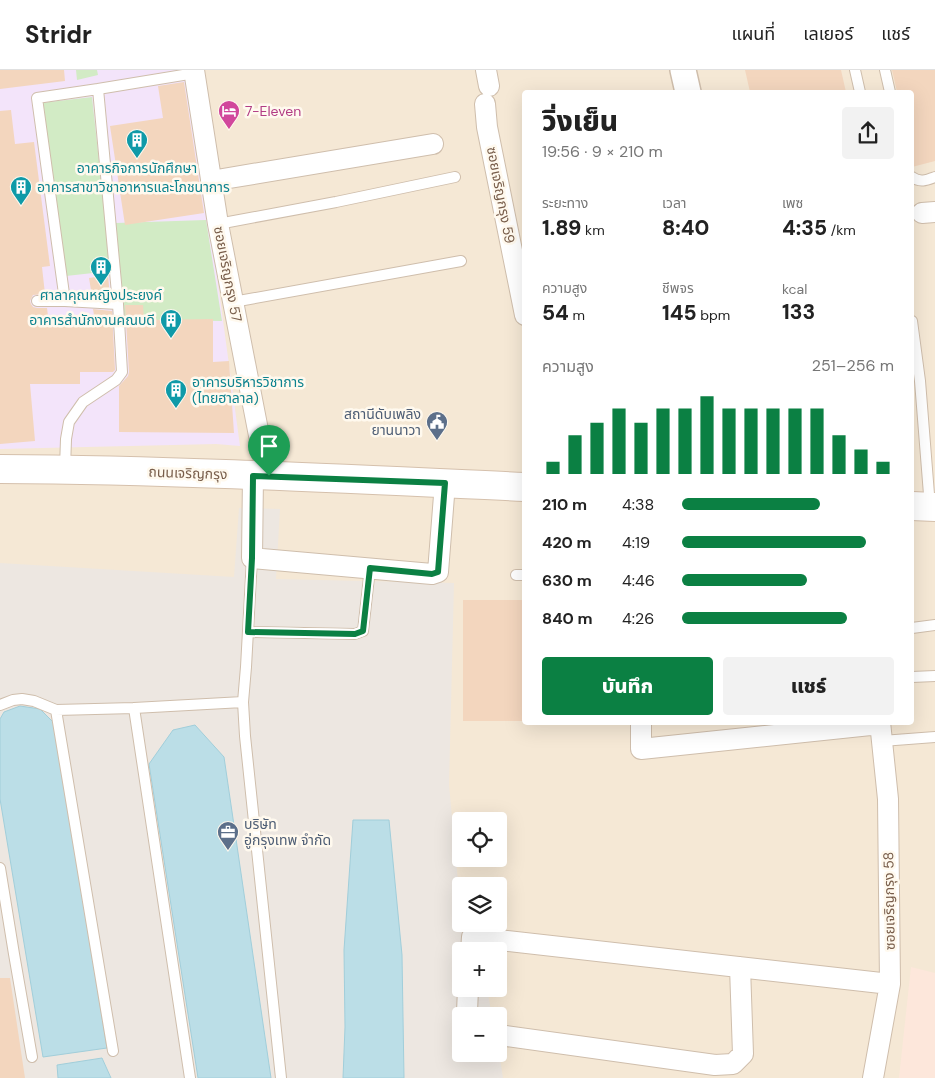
<!DOCTYPE html>
<html lang="th">
<meta charset="utf-8">
<style>
:root{--surface:#fff;--page:#f2f2f2;--text:#222;--muted:#767676;--line:#e0e0e0;--accent:#0b8043}
body{margin:0;font-family:"DM Sans","Noto Sans Thai",sans-serif;background:var(--page);color:var(--text);height:100vh;display:flex;flex-direction:column;font-size:19px;white-space:nowrap}
*{box-sizing:border-box;margin:0}
p{font-size:16px;color:var(--muted)}
.icon{flex:none;width:28px;height:28px;fill:none;stroke:currentColor;stroke-width:2;stroke-linecap:round;stroke-linejoin:round}
.map{position:relative;flex:1;overflow:hidden}
.drawer{position:absolute;left:522px;top:20px;width:392px;height:635px;display:flex;flex-direction:column;background:var(--surface);border-radius:5px;box-shadow:0 5px 20px #0002}
.drawer>*{flex:none}
.controls{position:absolute;left:452px;top:742px;display:grid;gap:10px}
.controls a{display:grid;place-items:center;width:55px;height:55px;border-radius:5px;background:var(--surface);box-shadow:0 5px 20px #0002;font-size:25px}
.pin{position:absolute;display:grid;place-items:center;width:42px;height:42px;color:#fff;margin:-51px -21px;border-radius:50% 50% 50% 0;rotate:-45deg;box-shadow:0 0 5px #0007}
.pin .icon{rotate:45deg}
.round{display:grid;place-items:center;flex:none;width:52px;height:52px;border-radius:5px;background:var(--page)}
.overview{display:flex;align-items:center;justify-content:space-between;height:85px;padding:0 20px}
h1{font-size:28px;font-weight:800;line-height:38px}
.metrics{display:grid;grid-template-columns:repeat(3,1fr);gap:8px;height:85px;padding:5px 20px}
.metrics div{display:grid;align-content:center}
.metrics b{font-size:21px;font-weight:800}
.metrics small{font-size:14px;font-weight:400}
.metrics p{font-size:14px}
.chart{height:140px;padding:10px 20px}
.chart p{display:flex;justify-content:space-between}
.chart svg{width:100%;height:90px;margin-top:5px;stroke:var(--accent);stroke-width:6}
.action{display:flex;gap:10px;margin-top:auto;padding:10px 20px}
.action a{flex:1;height:58px;border-radius:5px;background:var(--accent);color:#fff;font-size:20px;font-weight:800;line-height:58px;text-align:center}
.action a+a{background:var(--page);color:var(--text)}
ul{padding:0 20px;list-style:none;font-size:16px}
li{display:grid;grid-template-columns:80px 60px 1fr;align-items:center;height:38px}
li i{height:12px;border-radius:6px;background:var(--accent)}
header{display:flex;align-items:center;gap:30px;box-sizing:border-box;height:70px;padding:0 25px;background:var(--surface);border-bottom:1px solid var(--line)}
header strong{font-size:24px}
nav{display:flex;gap:28px;margin-inline-start:auto;font-size:18px}
.map>svg:first-child{display:block}
.residential{fill:#f5e8d5;fill-rule:evenodd}
.commercial{fill:#fde7db}
.industrial{fill:#ede7e1}
.education{fill:#f3e4fa}
.green{fill:#d2ebc5}
.water{fill:#bbdee7;stroke:#a1ceda}
.building{fill:#f3d6be}
.lines{fill:none;stroke-linecap:round;stroke-linejoin:round}
.service-casing{stroke:#cfbeac;stroke-width:12}
.minor-casing{stroke:#cfbeac;stroke-width:22}
.tertiary-casing{stroke:#cfbeac;stroke-width:28}
.secondary-casing{stroke:#d5c0ac;stroke-width:30}
.service{stroke:#fff;stroke-width:10}
.minor{stroke:#fff;stroke-width:20}
.tertiary{stroke:#fff;stroke-width:25}
.secondary{stroke:#fff;stroke-width:28}
.route-casing{stroke:#fff;stroke-width:10}
.route{stroke:#0b8043;stroke-width:6}
.labels{text-anchor:middle;dominant-baseline:central;stroke-width:5;stroke-linejoin:round;paint-order:stroke}
.hotel-label{font-size:14px;fill:#b23c85;stroke:#fff9ee;text-anchor:start}
.culture-label{font-size:14px;fill:#0d838f;stroke:#fff9ee}
.street-label{font-size:14px;fill:#785d4a;stroke:#fff9ee}
.service-label{font-size:14px;fill:#4e5e75;stroke:#fff9ee;text-anchor:end}
</style>
<header>
<strong>Stridr</strong>
<nav><a>แผนที่</a><a>เลเยอร์</a><a>แชร์</a></nav>
</header>
<div class="map">
<svg width="935" height="1008" viewBox="0 0 935 1008">
<rect width="100%" height="100%" fill="#fdf6e7"/>
<path class="residential" d="M0 0H935V1008H404L403 958 345 957 343 1008H111L102 988 57 995 58 1008H0ZM525 22H912V652H525ZM461 751H499V789H461ZM461 816H499V854H461ZM461 881H499V919H461ZM461 946H499V984H461Z"/>
<path class="commercial" d="M911 897 935 903V1008H899Z"/>
<path class="industrial" d="M239 438 280 439 276 509 454 513 449 715 464 875 461 881V919H487L492 946H461V984H499V982L503 1008H404L403 958 345 957 343 1008H111L102 988 57 995 58 1008H0V493L234 507Z"/>
<path class="education" d="M0 0H186L209 147 240 376 216 374 0 379Z"/>
<path class="green" d="M76 0H97L98 5 77 10Z
M92 27 111 201 66 206 41 33Z
M206 150 222 251 144 250 125 252 116 153Z"/>
<path class="water" d="M20 636 40 639 54 653 107 978 43 987 0 729V649L4 642Z
M195 655 224 687 271 1008H198L149 694 173 660Z
M353 750H389L402 885 404 1008H343L345 957 344 880Z
M102 988 111 1008H58L57 995Z"/>
<path class="building" d="M0 0H64L65 11 0 19Z
M745 0H841L846 22H750Z
M892 0H935V91L912 97V22H897Z
M184 12 204 143 125 155 110 56 163 48 158 16Z
M11 40 15 74 34 72 50 196 42 197 45 224 33 225 30 231 31 234 33 237 37 238H47L48 246 94 245 93 239 112 241 115 300 113 302H80V314H30L35 371 0 374V41Z
M108 205 110 227 92 226 89 208Z
M125 235H143L144 250 213 249V292L229 291 234 363 119 362V316L128 306 129 302Z
M463 530H525V651H463Z
M0 908H10L25 1008H0Z"/>
<g class="lines">
<g class="service-casing">
<path id="service" d="M855 0 860 22
M885 0 890 22
M912 107C920 113 927 110 935 107
M218 154 336 132 455 107
M37 231H65L118 234
M65 231 37 28 98 19
M233 232 461 191
M912 251 920 311 930 437
M65 398 66 369 69 352 83 332 116 310 122 302 118 234 98 19 195 3
M252 488 246 597 243 632 245 666 281 1008
M516 505H525
M912 558 935 555
M248 562 355 564 363 561 370 498
M912 607 935 606
M0 635 13 630 22 629 34 631 56 640 134 638 243 632
M134 638 190 1008
M56 640 113 981
M882 671 935 667
M0 798 14 884 32 987"/>
</g>
<g class="minor-casing">
<path id="minor" d="M194 0 218 154 263 386 269 406
M486 0 489 16
M485 34 487 57 525 245
M211 111 433 74
M922 143 935 142
M253 406 252 488 432 504 438 502 445 413
M641 652V679L880 654
M471 881 472 867 890 914
M468 919 467 942 469 946
M499 965 715 995 733 994 743 984 740 897
M873 1008 890 914 888 729 880 652"/>
</g>
<g class="tertiary-casing">
<path id="tertiary" d="M683 0 688 22"/>
</g>
<g class="secondary-casing">
<path id="secondary" d="M0 399C175 400 350 409 525 417
M912 436 935 437"/>
</g>
<use href="#service" class="service"/>
<use href="#minor" class="minor"/>
<use href="#tertiary" class="tertiary"/>
<use href="#secondary" class="secondary"/>
</g>
<g class="lines">
<g class="route-casing">
<path id="route" d="M253 406 445 413 438 502 432 504 370 498 363 561 355 564 248 562 252 488Z"/>
</g>
<use href="#route" class="route"/>
</g>
<defs>
<g id="hotel-pin" transform="scale(1.125)"><path d="M0 17L-7.5 6A9.5 9.5 0 1 1 7.5 6Z" fill="#d1479c" stroke="#fff9ee"/><path d="M-6-4.5h1.5V1H6V5H4.5V3h-9V5H-6ZM-4 0a1.8 1.8 0 1 1 3.6 0ZM.5 0V-2.5h3Q6-2.5 6 0Z" fill="#fff"/></g>
<g id="building-pin" transform="scale(1.125)"><path d="M0 17L-7.5 6A9.5 9.5 0 1 1 7.5 6Z" fill="#0f9aa8" stroke="#fff9ee"/><path d="M-4-6H4V6H1V3H-1V6H-4ZM-2.5-4.3h1.7v1.8h-1.7ZM.8-4.3h1.7v1.8H.8ZM-2.5-1h1.7V.8h-1.7ZM.8-1h1.7V.8H.8Z" fill="#fff"/></g>
<g id="civic-pin" transform="scale(1.125)"><path d="M0 17L-7.5 6A9.5 9.5 0 1 1 7.5 6Z" fill="#5c6f8a" stroke="#fff9ee"/><path d="M-.6-6.5H3V-4.5H.6V-3L4-1V1h2V6H-6V1h2V-1L-.6-3ZM-1.2 2.5V6h2.4V2.5Z" fill="#fff"/></g>
<g id="office-pin" transform="scale(1.125)"><path d="M0 17L-7.5 6A9.5 9.5 0 1 1 7.5 6Z" fill="#5c6f8a" stroke="#fff9ee"/><path d="M-6-3h4V-5.5h4V-3h4V5H-6ZM-1-4.5V-3h2v-1.5ZM-6 0V1H6V0Z" fill="#fff"/></g>
</defs>
<g fill-rule="evenodd">
<use href="#hotel-pin" x="229" y="41"/>
<use href="#building-pin" x="137" y="70"/>
<use href="#building-pin" x="21" y="117"/>
<use href="#building-pin" x="101" y="197"/>
<use href="#building-pin" x="171" y="250"/>
<use href="#building-pin" x="176" y="320"/>
<use href="#civic-pin" x="437" y="352"/>
<use href="#office-pin" x="228" y="762"/>
</g>
<g class="labels">
<g class="hotel-label">
<text x="245" y="41">7-Eleven</text>
</g>
<g class="culture-label">
<text x="137" y="98">อาคารกิจการนักศึกษา</text>
<text x="37" y="117" text-anchor="start">อาคารสาขาวิชาอาหารและโภชนาการ</text>
<text x="101" y="225">ศาลาคุณหญิงประยงค์</text>
<text x="155" y="250" text-anchor="end">อาคารสำนักงานคณบดี</text>
<text x="192" y="312" text-anchor="start">อาคารบริหารวิชาการ<tspan x="192" dy="16">(ไทยฮาลาล)</tspan></text>
</g>
<g class="street-label">
<text transform="translate(501 125) rotate(79)">ซอยเจริญกรุง 59</text>
<text transform="translate(228 204) rotate(79)">ซอยเจริญกรุง 57</text>
<text transform="translate(188 403) rotate(2)">ถนนเจริญกรุง</text>
<text transform="translate(889 831) rotate(-91)">ซอยเจริญกรุง 58</text>
</g>
<g class="service-label">
<text x="421" y="344">สถานีดับเพลิง<tspan x="421" dy="16">ยานนาวา</tspan></text>
<text x="244" y="754" text-anchor="start">บริษัท<tspan x="244" dy="16">อู่กรุงเทพ จำกัด</tspan></text>
</g>
</g>
</svg>
<div class="controls">
<a><svg class="icon" aria-label="locate" viewBox="0 0 24 24"><circle cx="12" cy="12" r="6"/><path d="M12 2v4M12 18v4M2 12h4M18 12h4"/></svg></a>
<a><svg class="icon" aria-label="layers" viewBox="0 0 24 24"><path d="M12 4l9 5-9 5-9-5zM3 14l9 5 9-5"/></svg></a>
<a>+</a>
<a>−</a>
</div>
<div class="pin" style="left:269px;top:406px;background:#1e9e55"><svg class="icon" aria-label="arrive" viewBox="0 0 24 24"><path d="M6 21V4h12l-3 4 3 4H6"/></svg></div>
<section class="drawer">
<div class="overview"><div><h1>วิ่งเย็น</h1><p>19:56 · 9 × 210 m</p></div><a class="round"><svg class="icon" aria-label="share" viewBox="0 0 24 24"><path d="M12 15V3M7 8l5-5 5 5M5 13v7h14v-7"/></svg></a></div>
<div class="metrics">
<div><p>ระยะทาง</p><b>1.89<small> km</small></b></div>
<div><p>เวลา</p><b>8:40</b></div>
<div><p>เพซ</p><b>4:35<small> /km</small></b></div>
</div>
<div class="metrics">
<div><p>ความสูง</p><b>54<small> m</small></b></div>
<div><p>ชีพจร</p><b>145<small> bpm</small></b></div>
<div><p>kcal</p><b>133</b></div>
</div>
<div class="chart"><p><span>ความสูง</span>251–256 m</p>
<svg viewBox="0 0 160 44" preserveAspectRatio="none"><path d="M5 44V38M15 44V25M25 44V19M35 44V12M45 44V19M55 44V12M65 44V12M75 44V6M85 44V12M95 44V12M105 44V12M115 44V12M125 44V12M135 44V25M145 44V32M155 44V38"/></svg>
</div>
<ul>
<li><b>210 m</b>4:38<i style="width:65%"></i></li>
<li><b>420 m</b>4:19<i style="width:87%"></i></li>
<li><b>630 m</b>4:46<i style="width:59%"></i></li>
<li><b>840 m</b>4:26<i style="width:78%"></i></li>
</ul>
<div class="action"><a>บันทึก</a><a>แชร์</a></div>
</section>
</div>
